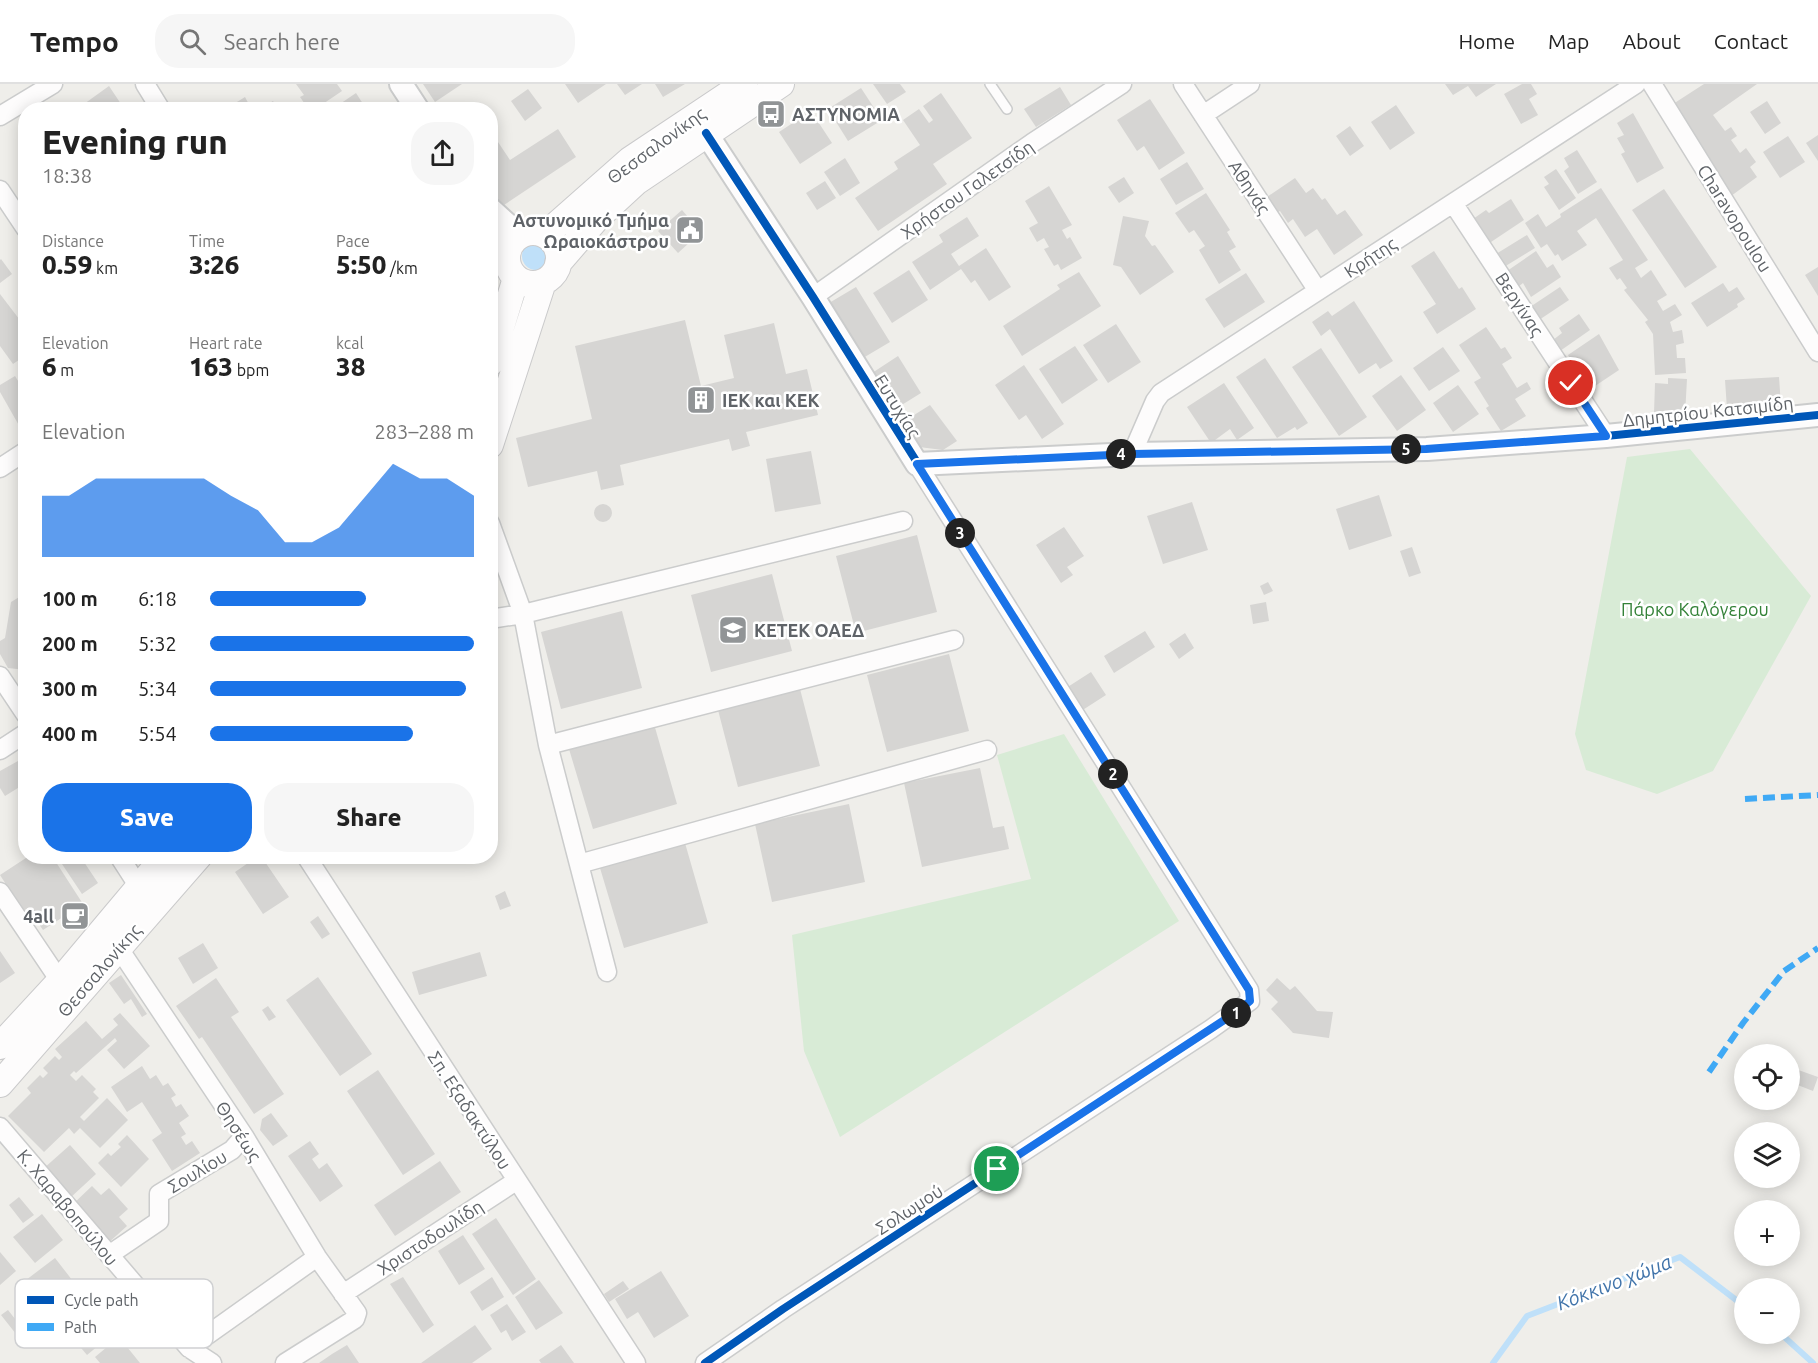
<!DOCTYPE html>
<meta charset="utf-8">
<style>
:root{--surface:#fff;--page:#f6f6f6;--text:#222;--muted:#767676;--line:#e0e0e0;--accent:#1a73e8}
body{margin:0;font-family:Ubuntu,sans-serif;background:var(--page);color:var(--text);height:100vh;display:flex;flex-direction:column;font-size:22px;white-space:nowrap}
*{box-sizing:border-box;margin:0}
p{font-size:20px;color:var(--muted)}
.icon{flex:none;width:33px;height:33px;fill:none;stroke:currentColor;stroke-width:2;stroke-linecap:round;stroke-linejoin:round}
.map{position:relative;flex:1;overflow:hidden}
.panel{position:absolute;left:18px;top:18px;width:480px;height:762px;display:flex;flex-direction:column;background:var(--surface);border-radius:24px;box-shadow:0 3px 15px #0003}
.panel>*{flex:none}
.tools{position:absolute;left:1734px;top:960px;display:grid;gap:12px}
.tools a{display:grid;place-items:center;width:66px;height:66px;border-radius:50%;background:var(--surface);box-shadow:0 3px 15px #0003;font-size:30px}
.pin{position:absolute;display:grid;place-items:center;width:51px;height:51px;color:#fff;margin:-26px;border:3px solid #fff;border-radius:50%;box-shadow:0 2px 6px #0007}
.km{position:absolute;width:30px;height:30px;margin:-15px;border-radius:50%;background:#222;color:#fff;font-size:16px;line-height:30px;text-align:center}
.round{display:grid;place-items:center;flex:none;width:63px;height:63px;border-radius:24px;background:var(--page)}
.overview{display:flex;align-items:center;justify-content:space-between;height:102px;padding:0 24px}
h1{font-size:33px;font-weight:800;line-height:45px}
.metrics{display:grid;grid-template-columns:repeat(3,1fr);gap:9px;height:102px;padding:6px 24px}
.metrics div{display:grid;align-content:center}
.metrics b{font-size:26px;font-weight:800}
.metrics small{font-size:16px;font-weight:400}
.metrics p{font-size:16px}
.chart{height:168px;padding:12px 24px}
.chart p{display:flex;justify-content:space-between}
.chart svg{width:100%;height:108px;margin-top:6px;fill:var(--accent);opacity:.7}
.primary-button{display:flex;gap:12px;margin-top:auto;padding:12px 24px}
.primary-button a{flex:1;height:69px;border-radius:24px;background:var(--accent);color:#fff;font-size:24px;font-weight:800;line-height:69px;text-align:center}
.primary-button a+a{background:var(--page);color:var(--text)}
ul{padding:0 24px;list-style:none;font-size:20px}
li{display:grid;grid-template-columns:96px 72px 1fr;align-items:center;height:45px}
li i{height:15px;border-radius:8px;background:var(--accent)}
header{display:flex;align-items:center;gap:36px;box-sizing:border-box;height:84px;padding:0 30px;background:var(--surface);border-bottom:2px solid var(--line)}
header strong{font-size:28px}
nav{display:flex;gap:33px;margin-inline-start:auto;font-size:21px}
.search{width:420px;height:54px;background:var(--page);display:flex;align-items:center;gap:15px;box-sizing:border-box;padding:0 21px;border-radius:24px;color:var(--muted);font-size:22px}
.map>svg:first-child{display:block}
.green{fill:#d8ebd6}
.water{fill:#bfe0f9}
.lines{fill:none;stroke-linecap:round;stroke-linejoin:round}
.stream{stroke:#bfe0f9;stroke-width:6}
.building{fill:#d6d5d3}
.service-casing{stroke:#cbcccc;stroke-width:12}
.minor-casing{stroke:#cbcccc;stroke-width:21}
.tertiary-casing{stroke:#cbcccc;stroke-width:26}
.secondary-casing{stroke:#cacacb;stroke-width:28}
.service{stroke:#fdfcfc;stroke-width:9}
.minor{stroke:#fdfcfc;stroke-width:18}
.tertiary{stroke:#fdfcfc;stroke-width:22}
.secondary{stroke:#fdfcfc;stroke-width:26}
.quiet{stroke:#3fa9f5;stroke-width:6;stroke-dasharray:12 6;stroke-linecap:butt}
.cycleway-casing{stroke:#fff;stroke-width:11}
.cycleway{stroke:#0057b8;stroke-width:8}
.route-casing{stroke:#fff;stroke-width:12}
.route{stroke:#1a73e8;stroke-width:8}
.labels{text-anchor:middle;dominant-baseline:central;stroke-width:5;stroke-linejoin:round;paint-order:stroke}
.poi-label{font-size:18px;font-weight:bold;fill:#5f6368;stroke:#fff;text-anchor:start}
.street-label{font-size:18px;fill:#5f6368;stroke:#fff}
.park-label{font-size:18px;fill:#348238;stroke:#fff}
.water-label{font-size:20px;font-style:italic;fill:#4174aa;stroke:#fff}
.key{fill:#fff;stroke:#cfd0d2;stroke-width:1.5}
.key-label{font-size:16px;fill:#5f6368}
</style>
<header>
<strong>Tempo</strong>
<div class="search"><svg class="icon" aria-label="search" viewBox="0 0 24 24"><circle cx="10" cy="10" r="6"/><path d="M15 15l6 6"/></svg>Search here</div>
<nav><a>Home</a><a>Map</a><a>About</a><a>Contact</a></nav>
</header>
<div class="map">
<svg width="1818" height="1279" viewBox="0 0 1818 1279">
<rect width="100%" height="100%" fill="#efeeea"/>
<path class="green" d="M1690 365 1811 512 1713 687 1657 710 1586 686 1575 650 1627 373Z
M1064 650 1179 837 840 1053 804 967 792 851 1031 795 997 671Z"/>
<path class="water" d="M522 172a14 14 0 1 1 28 0a14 14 0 1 1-28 0Z"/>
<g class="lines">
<path class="stream" d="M1781 1250 1813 1279
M1493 1279 1527 1232 1680 1173 1744 1222"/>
</g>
<path class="building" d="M296 0H337L342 7 314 26H309L300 13 304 11Z
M423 0H462L435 18Z
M565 0H606L578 19Z
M617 0H642L625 11Z
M655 0H685L663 13Z
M873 0H900L906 8 887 20Z
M1445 0H1496L1476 13 1468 2 1453 11Z
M1522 0H1531L1537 10 1529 15 1538 31 1521 40 1504 10Z
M1704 0H1757L1713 31 1725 47 1731 43 1737 52 1731 56 1740 69 1746 64 1756 78 1750 83 1757 93 1731 112 1698 66 1703 63 1673 20Z
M109 2 125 26H88L84 20Z
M1060 3 1071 21 1036 43 1024 25Z
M861 4 882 36 848 57 828 25Z
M528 5 542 24 525 37 511 17Z
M356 9 367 26H331Z
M941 9 972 54 933 80 947 100 878 147 855 114 898 85 894 78 920 61 903 36 919 25 929 39 933 36 923 22Z
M245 13 252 26H224Z
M1150 15 1185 69 1159 86 1144 62 1137 67 1117 36Z
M273 17 278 26H258Z
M1767 17 1781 39 1765 50 1750 28Z
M1396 21 1415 49 1390 66 1371 38Z
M811 27 832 59 800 80 779 48Z
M1633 29 1664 84 1637 99 1621 70 1625 68 1617 54 1624 51 1617 39Z
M1350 42 1364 62 1350 72 1336 52Z
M558 45 576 73 501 123 490 107V46L510 76Z
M1818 51V77L1806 59Z
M1788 52 1805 78 1780 94 1763 68Z
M1577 66 1597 98 1578 110 1564 87 1569 83 1564 74Z
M845 74 860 99 840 112 824 88Z
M1187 78 1204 105 1176 121 1160 95Z
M1556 85 1576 114 1559 126 1544 103 1549 100 1544 93Z
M1124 93 1134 109 1119 119 1108 103Z
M1295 94 1306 109 1313 104 1322 116 1325 114 1337 131 1345 126 1363 151 1334 171 1317 145 1305 153 1293 135 1288 139 1280 127 1275 130 1264 115Z
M825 97 836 114 817 126 806 109Z
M1049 102 1072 141 1062 146 1067 155 1070 153 1082 174 1061 186 1058 180 1054 182 1044 165 1049 163 1044 154 1037 158 1029 144 1038 139 1025 117Z
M1601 104 1648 176 1635 184 1641 194 1651 186 1667 211 1657 217 1663 227 1675 220 1682 231 1670 238 1673 248 1682 246 1684 259 1676 261 1677 274H1685L1686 289 1655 291 1653 250 1645 238 1648 236 1624 206 1627 204 1620 194 1617 196 1609 184 1623 176 1596 134 1577 147 1587 161 1562 177 1558 170 1555 172 1547 160 1541 164 1525 139 1538 130 1546 143 1561 133 1560 130Z
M1664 105 1717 183 1685 204 1632 126Z
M1206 109 1230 146 1227 148 1236 163 1229 167 1241 186 1219 200 1199 166 1205 162 1194 146 1189 149 1175 129Z
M1511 115 1524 136 1488 160 1473 135 1486 126 1489 129Z
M682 126 701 148 678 169 658 147Z
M1123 132 1149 137 1145 152 1152 162 1155 161 1174 188 1140 211 1121 183 1113 181Z
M967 133 979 152 951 170 959 182 986 164 1011 203 989 217 975 196 971 199 961 185 930 206 912 178 943 158 939 151Z
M1527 151 1535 164 1504 183 1496 170Z
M1434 167 1459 205 1462 203 1476 225 1437 250 1423 228 1436 220 1411 182Z
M1536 167 1547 184 1553 180 1561 193 1531 213 1523 199 1518 203 1507 187Z
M1 175 12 190 0 199V176Z
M1818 183V212L1805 191Z
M909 186 928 216 892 239 873 209Z
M1079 188 1101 222 1022 272 1003 242 1060 205 1057 201Z
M1246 189 1265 218 1224 244 1205 215Z
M1723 199 1729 208 1737 203 1745 215 1737 220 1738 223 1707 243 1691 219Z
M856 203 890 258 858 277 824 222Z
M1560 203 1569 216 1539 236 1530 223Z
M0 210 26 244V271L13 280 0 262Z
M1354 217 1393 277 1380 285 1376 279 1359 290 1330 245 1321 252 1312 238 1328 227 1332 232Z
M1579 230 1590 246 1560 267 1553 256 1562 249 1559 244Z
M685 236 701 302 734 294 724 251 774 239 786 290 807 285 818 331 746 348 750 362 732 367 729 355 620 381 624 401 601 406 597 387 528 403 516 354 592 335 575 262Z
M1116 240 1141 278 1108 299 1083 261Z
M1486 243 1501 265 1505 263 1512 274 1502 280 1517 304 1527 298 1531 305 1515 315 1526 332 1501 347 1486 324 1489 322 1474 298 1481 294 1459 261Z
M1599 250 1619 286 1589 306 1568 271Z
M1075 262 1098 296 1062 320 1039 285Z
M1443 263 1460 287 1429 307 1413 284Z
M1321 264 1367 333 1339 352 1292 283Z
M898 272 921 309 892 327 869 291Z
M1265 274 1308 339 1297 346 1295 343 1277 354 1236 293Z
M1024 281 1064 340 1042 355 1026 331 1019 336 995 301Z
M1401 291 1426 326 1397 347 1372 312Z
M15 292 26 310V342L21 345 0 308V301Z
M1779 293 1781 322 1727 325 1725 296Z
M1668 294 1687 295 1685 331 1654 329 1655 299 1668 300Z
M1224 299 1254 344 1237 356 1230 345 1211 359 1187 323Z
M1458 301 1479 330 1453 348 1433 319Z
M930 321 957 357 943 366 919 363 903 338Z
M811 367 821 420 775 428 766 375Z
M1379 411 1392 452 1349 466 1336 425Z
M1192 418 1208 466 1163 480 1147 432Z
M594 429a9 9 0 1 1 18 0a9 9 0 1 1-18 0Z
M1064 443 1084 472 1067 483 1073 491 1061 499 1036 461Z
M917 451 937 528 856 549 836 472Z
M1412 463 1421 489 1409 493 1400 467Z
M772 490 792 567 711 588 691 511Z
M1268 498 1273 507 1264 511 1260 502Z
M26 509V586L8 584 0 570V557L5 554 11 518Z
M1266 518 1269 537 1253 540 1250 521Z
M622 527 642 604 561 625 541 548Z
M1145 547 1155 563 1114 589 1104 572Z
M1185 549 1194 564 1179 575 1169 560Z
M492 562 496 597 490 598V563Z
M949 570 969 647 887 668 867 591Z
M1091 588 1106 611 1078 629 1063 606Z
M800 605 820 682 738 703 718 626Z
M654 640 677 720 593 745 569 665Z
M18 677 26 691V699L5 712 0 704V687Z
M980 684 993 744 1004 742 1009 765 922 783 904 699Z
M849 720 865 798 772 818 755 740Z
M685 759 708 839 624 864 600 784Z
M29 772H52L83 820 43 846 28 824 23 827 0 791Z
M73 772H80L98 799 82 810 62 780Z
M258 772H261L289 813 263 830 235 788Z
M505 807 511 822 500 826 495 812Z
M318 832 330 850 322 855 310 838Z
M203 859 218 884 193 900 178 874Z
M0 867 15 889 0 899Z
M480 868 487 892 419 911 412 888Z
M121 891 147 930 142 933 131 915 124 920 109 899Z
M318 893 372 970 340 992 286 916Z
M216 894 239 928 231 933 284 1010 254 1030 202 953 199 955 176 922Z
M1277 894 1290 906 1295 902 1317 927 1333 928 1329 954 1293 949 1271 925 1278 918 1266 906Z
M268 922 276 933 269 937 262 926Z
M120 929 150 962 124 985 107 966 117 957 115 954 76 989 74 987 70 991 76 997 82 991 96 1005 93 1008 99 1014 80 1033 84 1037 107 1014 128 1036 100 1064 80 1044 74 1050 69 1044 44 1068 8 1032 31 1009 27 1004 40 991 43 994 48 989 43 984 55 972 59 976 62 973 55 965 86 937 102 955 118 941 113 935Z
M142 982 150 995 156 991 163 1002 168 999 176 1011 171 1014 176 1023 181 1020 189 1032 179 1039 186 1050 181 1053 186 1061 192 1057 200 1069 172 1087 152 1056 162 1049 142 1018 127 1028 111 1003Z
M1790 983 1818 993 1813 1007 1790 998Z
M378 986 435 1070 403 1091 347 1007Z
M271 1029 288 1052 273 1062 260 1046 262 1035Z
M127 1051 149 1075 121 1103 98 1079 108 1069 111 1072 121 1063 118 1060Z
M310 1057 319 1070 312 1075 319 1085 327 1079 343 1102 320 1118 288 1072Z
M70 1061 96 1090 70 1114 43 1085Z
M440 1077 461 1108 395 1152 374 1121Z
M92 1102 101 1111 109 1104 128 1125 119 1133 127 1142 107 1160 72 1121Z
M19 1113 34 1131 23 1139 9 1121Z
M42 1130 63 1156 35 1179 13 1153Z
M496 1134 536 1195 513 1211 472 1150Z
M463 1151 485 1185 459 1201 438 1167Z
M0 1168 16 1187 0 1201Z
M55 1174 83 1210 53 1232 26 1196Z
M661 1187 689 1232 654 1254 638 1228 627 1235 615 1215Z
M403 1193 434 1241 423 1249 390 1200Z
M492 1193 504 1213 482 1227 470 1208Z
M539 1196 563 1229 536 1246 515 1213Z
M623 1197 629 1205 609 1218 604 1210Z
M83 1220 110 1252 87 1271 60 1239Z
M507 1220 526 1248 512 1257 506 1246 501 1249 490 1231Z
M8 1226 23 1245 16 1250 1 1231Z
M475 1241 492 1265 472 1279H421Z
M119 1253 140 1279H100L95 1273Z
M347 1261 359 1279H319L332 1270Z
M561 1261 574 1279H541L539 1276Z"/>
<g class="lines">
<g class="service-casing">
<path id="service" d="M990 0 1007 25"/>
</g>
<g class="minor-casing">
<path id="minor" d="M145 0 161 26
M1183 0 1318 207
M1652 0 1818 268
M1203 31 1250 0
M0 32 53 0
M0 106 26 145
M1453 119 1606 352
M813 213 1032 59 1122 0
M1132 370 1155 317 1161 309 1636 0
M0 384 26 367
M490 439 523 530 548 661 607 888
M490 535 523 530 903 437
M0 592 26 631
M548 661 954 556
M0 666 26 649
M119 772 139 803
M306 772 636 1279
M579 780 987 666
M0 808 60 897
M118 863 244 1052 317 1173 357 1229 355 1235 285 1279
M0 1043 189 1264 212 1279
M109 1171 159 1137V1110L232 1066 244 1052
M343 1210 516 1097
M189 1264 317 1173
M705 1279 783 1225 1211 945 1250 917 1249 906 917 380"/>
</g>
<g class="tertiary-casing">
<path id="tertiary" d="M401 0 418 26
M706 49 813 213 917 380 1132 370 1427 365 1606 352 1818 331
M490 125 520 152
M490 148 507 178"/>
</g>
<g class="secondary-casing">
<path id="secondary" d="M507 174a26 26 0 1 1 52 0a26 26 0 1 1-52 0Z
M545 151 630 76 744 0
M558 179 597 134 636 98 781 0
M490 279 516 194
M490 361 543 198
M0 962 60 897 165 772
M0 1000 199 772"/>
</g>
<use href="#service" class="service"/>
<use href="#minor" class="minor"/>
<use href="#tertiary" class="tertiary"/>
<use href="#secondary" class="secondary"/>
<path class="quiet" d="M1745 715 1818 711
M1709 988 1743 939 1784 887 1818 864"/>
<g class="cycleway-casing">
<path id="cycleway" d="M917 380 1132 370 1427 365 1606 352 1818 331
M705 1279 783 1225 1211 945 1250 917 1249 906 813 213 706 49"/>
</g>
<use href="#cycleway" class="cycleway"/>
</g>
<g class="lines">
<g class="route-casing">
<path id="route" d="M997 1085 1238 927 1250 917 1249 906 917 380 1132 370 1426 365 1606 352 1571 299"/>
</g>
<use href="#route" class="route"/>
</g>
<defs>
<g id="bus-square" transform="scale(1.5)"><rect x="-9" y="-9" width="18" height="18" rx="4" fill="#919496" stroke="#fff"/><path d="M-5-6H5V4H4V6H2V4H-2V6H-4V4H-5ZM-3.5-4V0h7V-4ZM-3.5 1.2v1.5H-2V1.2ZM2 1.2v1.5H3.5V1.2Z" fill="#fff"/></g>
<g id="civic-square" transform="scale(1.5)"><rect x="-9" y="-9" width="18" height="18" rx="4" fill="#919496" stroke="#fff"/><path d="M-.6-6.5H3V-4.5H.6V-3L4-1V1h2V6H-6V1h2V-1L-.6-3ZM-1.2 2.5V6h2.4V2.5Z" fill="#fff"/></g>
<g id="building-square" transform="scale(1.5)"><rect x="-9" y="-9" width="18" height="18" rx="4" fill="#919496" stroke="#fff"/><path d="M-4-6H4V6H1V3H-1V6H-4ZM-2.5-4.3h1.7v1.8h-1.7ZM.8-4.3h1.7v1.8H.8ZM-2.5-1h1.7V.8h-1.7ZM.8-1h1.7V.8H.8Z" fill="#fff"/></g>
<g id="school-square" transform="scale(1.5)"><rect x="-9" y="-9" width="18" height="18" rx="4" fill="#919496" stroke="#fff"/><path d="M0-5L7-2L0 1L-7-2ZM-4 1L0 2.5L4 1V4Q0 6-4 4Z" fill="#fff"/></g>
<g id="cafe-square" transform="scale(1.5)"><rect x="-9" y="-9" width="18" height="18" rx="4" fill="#919496" stroke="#fff"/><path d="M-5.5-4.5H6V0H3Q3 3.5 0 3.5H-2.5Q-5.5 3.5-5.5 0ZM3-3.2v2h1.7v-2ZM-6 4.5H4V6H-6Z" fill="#fff"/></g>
</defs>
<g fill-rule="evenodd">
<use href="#bus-square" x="771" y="30"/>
<use href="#civic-square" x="690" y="146"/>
<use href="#building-square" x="701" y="316"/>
<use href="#school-square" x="733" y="546"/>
<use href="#cafe-square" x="75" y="832"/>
</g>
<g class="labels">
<g class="poi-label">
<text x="792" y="30">ΑΣΤΥΝΟΜΙΑ</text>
<text x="669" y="136" text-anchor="end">Αστυνομικό Τμήμα<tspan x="669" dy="21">Ωραιοκάστρου</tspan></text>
<text x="722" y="316">ΙΕΚ και ΚΕΚ</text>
<text x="754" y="546">ΚΕΤΕΚ ΟΑΕΔ</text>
<text x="54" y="832" text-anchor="end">4all</text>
</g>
<g class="street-label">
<text transform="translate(656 61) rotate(-36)">Θεσσαλονίκης</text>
<text transform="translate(1250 103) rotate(57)">Αθηνάς</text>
<text transform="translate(967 105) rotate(-35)">Χρήστου Γαλετσίδη</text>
<text transform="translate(1735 134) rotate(58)">Charavopoulou</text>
<text transform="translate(1370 173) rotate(-33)">Κρήτης</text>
<text transform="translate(1520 220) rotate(57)">Βεργίνας</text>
<text transform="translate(898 322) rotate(58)">Ευτυχίας</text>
<text transform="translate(1708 327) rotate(-6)">Δημητρίου Κατσιμίδη</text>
<text transform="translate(99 886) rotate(-49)">Θεσσαλονίκης</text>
<text transform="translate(470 1026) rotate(57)">Σπ. Εξαδακτύλου</text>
<text transform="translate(239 1047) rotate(57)">Θησέως</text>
<text transform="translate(197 1087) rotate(-31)">Σουλίου</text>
<text transform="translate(68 1123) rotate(50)">Κ. Χαραβοπούλου</text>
<text transform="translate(909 1125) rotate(-33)">Σολωμού</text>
<text transform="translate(430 1153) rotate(-33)">Χριστοδουλίδη</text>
</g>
<g class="park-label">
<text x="1695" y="525">Πάρκο Καλόγερου</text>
</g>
<g class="water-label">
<text transform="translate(1614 1198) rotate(-21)">Κόκκινο χώμα</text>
</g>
</g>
<rect x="15" y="1195" width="198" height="69" rx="9" class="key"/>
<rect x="27" y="1212" width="27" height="8" fill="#0057b8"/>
<rect x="27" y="1239" width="27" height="8" fill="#3fa9f5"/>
<g class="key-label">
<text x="64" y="1222">Cycle path</text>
<text x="64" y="1249">Path</text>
</g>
</svg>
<div class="tools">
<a><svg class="icon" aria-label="locate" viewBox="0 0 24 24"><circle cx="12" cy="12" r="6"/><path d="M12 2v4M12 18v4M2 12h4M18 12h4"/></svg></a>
<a><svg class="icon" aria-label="layers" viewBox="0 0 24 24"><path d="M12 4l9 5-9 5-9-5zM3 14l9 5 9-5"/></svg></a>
<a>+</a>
<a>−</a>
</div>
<div class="pin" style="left:997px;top:1085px;background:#1e9e55"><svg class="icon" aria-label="arrive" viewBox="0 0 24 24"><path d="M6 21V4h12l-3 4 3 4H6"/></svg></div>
<div class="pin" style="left:1571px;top:299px;background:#d93025"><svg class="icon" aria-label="check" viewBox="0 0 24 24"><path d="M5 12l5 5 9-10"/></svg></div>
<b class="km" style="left:1236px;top:929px">1</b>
<b class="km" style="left:1113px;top:690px">2</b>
<b class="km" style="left:960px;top:449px">3</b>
<b class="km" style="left:1121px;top:370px">4</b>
<b class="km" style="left:1406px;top:365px">5</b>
<section class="panel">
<div class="overview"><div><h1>Evening run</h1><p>18:38</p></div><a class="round"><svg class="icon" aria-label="share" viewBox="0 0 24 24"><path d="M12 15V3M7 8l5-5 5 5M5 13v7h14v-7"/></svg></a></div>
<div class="metrics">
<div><p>Distance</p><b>0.59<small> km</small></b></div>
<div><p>Time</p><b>3:26</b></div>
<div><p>Pace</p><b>5:50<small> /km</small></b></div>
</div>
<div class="metrics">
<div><p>Elevation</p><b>6<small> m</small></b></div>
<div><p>Heart rate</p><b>163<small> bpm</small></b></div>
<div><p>kcal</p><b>38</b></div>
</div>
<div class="chart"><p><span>Elevation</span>283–288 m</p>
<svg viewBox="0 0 160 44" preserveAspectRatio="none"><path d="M0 44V19L10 19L20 12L30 12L40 12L50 12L60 12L70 19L80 25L90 38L100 38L110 32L120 19L130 6L140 12L150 12L160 19V44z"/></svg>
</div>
<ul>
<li><b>100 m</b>6:18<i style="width:59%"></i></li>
<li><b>200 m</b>5:32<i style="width:100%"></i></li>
<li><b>300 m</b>5:34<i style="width:97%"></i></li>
<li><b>400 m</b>5:54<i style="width:77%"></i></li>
</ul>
<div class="primary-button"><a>Save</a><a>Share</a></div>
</section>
</div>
